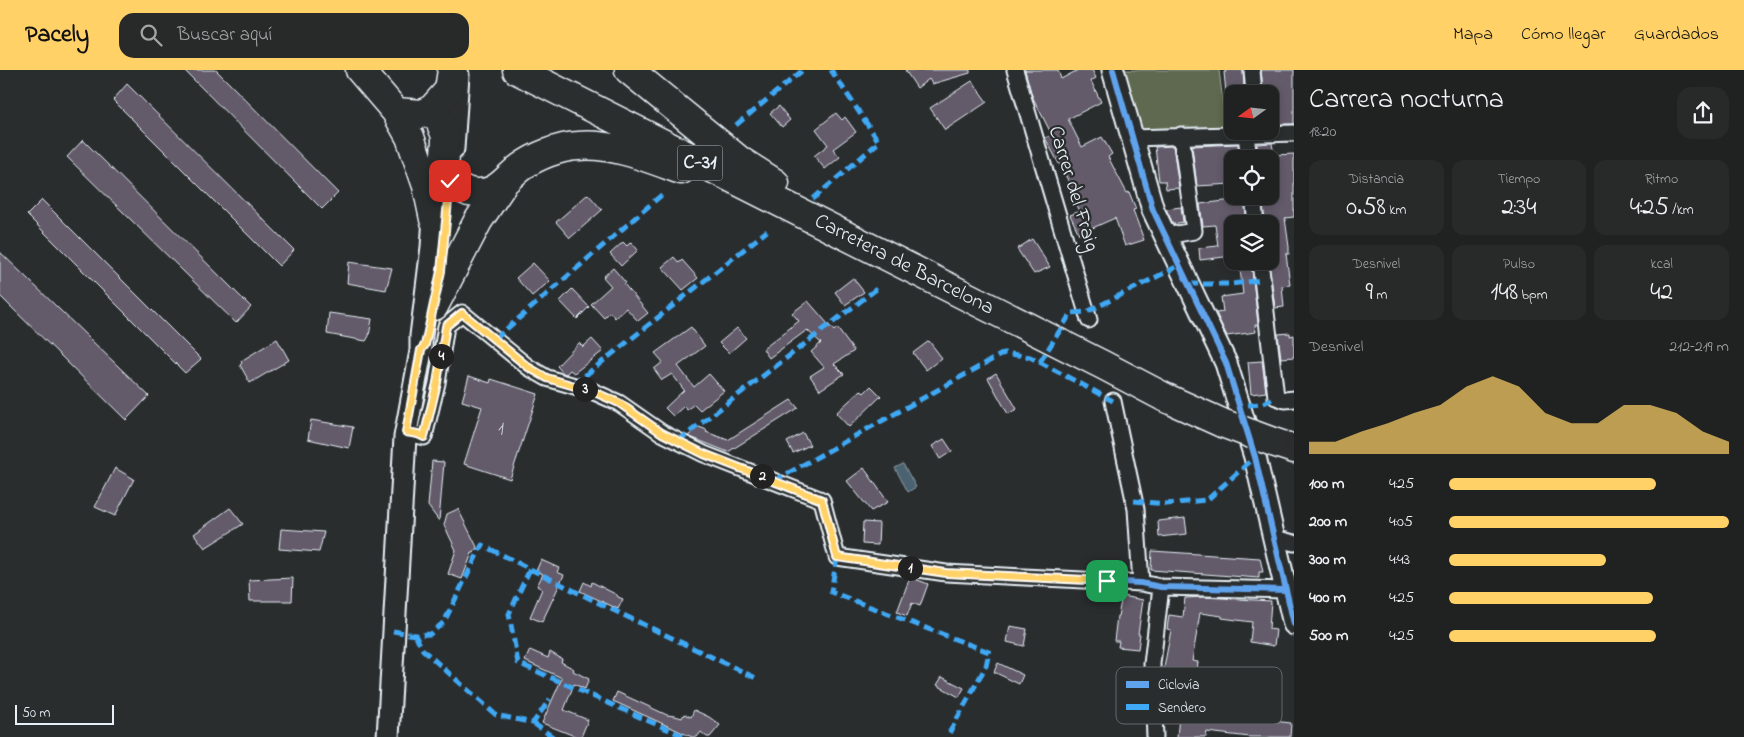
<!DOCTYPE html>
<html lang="es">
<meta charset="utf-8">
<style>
:root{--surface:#202222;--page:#282a2a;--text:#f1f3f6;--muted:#a2a4a5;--line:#3d3f40;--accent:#ffd166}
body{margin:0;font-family:"Indie Flower",sans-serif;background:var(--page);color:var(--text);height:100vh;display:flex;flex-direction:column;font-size:19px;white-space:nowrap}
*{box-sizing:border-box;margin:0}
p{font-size:16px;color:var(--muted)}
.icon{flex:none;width:28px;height:28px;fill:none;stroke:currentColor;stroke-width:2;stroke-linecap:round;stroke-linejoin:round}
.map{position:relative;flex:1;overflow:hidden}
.panel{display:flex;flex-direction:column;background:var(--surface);width:450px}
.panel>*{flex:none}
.needle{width:32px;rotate:255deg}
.fabs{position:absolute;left:1224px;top:15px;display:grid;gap:10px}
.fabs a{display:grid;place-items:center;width:55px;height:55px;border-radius:10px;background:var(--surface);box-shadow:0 2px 8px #0003,0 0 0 1px var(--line);font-size:25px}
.scale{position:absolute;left:15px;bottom:12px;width:99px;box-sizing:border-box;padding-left:5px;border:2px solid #e8f1f8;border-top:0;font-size:14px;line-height:18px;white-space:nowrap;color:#e8f1f8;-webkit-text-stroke:4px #2a2d2e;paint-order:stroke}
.pin{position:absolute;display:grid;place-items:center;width:42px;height:42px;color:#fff;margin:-21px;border-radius:10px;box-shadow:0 2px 8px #0006}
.km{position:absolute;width:25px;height:25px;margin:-12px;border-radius:50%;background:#222;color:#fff;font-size:14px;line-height:25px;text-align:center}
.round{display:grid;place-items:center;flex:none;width:52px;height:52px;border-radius:15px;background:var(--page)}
.head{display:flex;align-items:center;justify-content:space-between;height:85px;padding:0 15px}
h1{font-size:28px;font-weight:600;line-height:38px}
.metrics{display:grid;grid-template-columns:repeat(3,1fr);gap:8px;height:85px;padding:5px 15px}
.metrics div{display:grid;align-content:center;border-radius:12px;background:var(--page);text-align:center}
.metrics b{font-size:25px;font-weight:600}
.metrics small{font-size:14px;font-weight:400}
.metrics p{font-size:14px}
.chart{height:140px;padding:10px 15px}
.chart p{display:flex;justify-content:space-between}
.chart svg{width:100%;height:90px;margin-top:5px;fill:var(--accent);opacity:.7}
ul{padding:0 15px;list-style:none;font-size:16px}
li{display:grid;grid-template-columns:80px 60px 1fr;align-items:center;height:38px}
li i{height:12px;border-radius:6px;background:var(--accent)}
header{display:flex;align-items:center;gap:30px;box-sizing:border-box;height:70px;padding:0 25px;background:var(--accent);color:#111}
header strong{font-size:24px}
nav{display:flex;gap:28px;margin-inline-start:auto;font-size:18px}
.search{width:350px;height:45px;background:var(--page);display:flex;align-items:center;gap:12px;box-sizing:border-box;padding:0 18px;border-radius:15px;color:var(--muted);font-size:19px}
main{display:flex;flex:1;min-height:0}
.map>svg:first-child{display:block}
.green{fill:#5f6950;stroke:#a4ada4}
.water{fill:#4c6270;stroke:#8a9ba6}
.building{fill:#635a6a;stroke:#e8f1f8}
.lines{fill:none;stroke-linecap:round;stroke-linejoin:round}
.street-casing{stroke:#e8f1f8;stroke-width:19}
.secondary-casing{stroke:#e8f1f8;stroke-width:25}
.highway-casing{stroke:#e8f1f8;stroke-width:31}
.street{stroke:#2a2d2e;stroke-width:15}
.secondary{stroke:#2a2d2e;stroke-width:21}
.highway{stroke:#2a2d2e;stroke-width:28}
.highway-bridge-casing{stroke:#e8f1f8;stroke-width:31;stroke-linecap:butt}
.highway-bridge{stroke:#2a2d2e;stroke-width:28}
.quiet{stroke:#3fa9f5;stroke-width:5;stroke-dasharray:10 5;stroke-linecap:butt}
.cycleway-casing{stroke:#2a2d2e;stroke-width:9}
.cycleway{stroke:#60a3ed;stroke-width:6}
.route-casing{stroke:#fff;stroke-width:10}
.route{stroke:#ffd166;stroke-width:6}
.labels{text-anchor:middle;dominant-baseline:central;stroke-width:4.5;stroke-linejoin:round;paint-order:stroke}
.number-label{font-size:19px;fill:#c7cbd4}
.shield{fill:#2a2d2e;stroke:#afb6bb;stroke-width:1}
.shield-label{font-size:20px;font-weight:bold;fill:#e8f1f8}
.street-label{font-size:21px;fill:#e8f1f8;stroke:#2a2d2e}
.key{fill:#2a2d2e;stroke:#63686b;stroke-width:1}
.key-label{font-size:14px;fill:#e8f1f8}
</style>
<header>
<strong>Pacely</strong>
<div class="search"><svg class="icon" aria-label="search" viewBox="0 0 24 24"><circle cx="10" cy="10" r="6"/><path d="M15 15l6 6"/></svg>Buscar aquí</div>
<nav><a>Mapa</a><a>Cómo llegar</a><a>Guardados</a></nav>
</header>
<main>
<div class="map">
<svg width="1294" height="667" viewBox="0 0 1294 667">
<rect width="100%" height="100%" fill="#2a2d2e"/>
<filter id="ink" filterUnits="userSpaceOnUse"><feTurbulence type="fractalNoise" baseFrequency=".02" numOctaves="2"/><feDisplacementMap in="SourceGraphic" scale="10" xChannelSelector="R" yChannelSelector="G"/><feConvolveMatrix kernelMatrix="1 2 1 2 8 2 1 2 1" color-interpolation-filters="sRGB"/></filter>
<g filter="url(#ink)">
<path class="green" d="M1125 0H1219L1226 57 1142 62Z"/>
<path class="water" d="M903 394 916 417 908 422 895 398Z"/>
<path class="building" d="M184 0H216L338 123 322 139Z
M905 0H970V3L932 14 929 9 917 18Z
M1025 0H1058L1061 9 1078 0H1092L1096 8 1091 11 1101 32 1068 49 1082 77 1102 67 1112 84 1108 87 1127 123 1129 122 1136 139 1133 140 1144 170 1125 176 1115 148 1079 164 1070 145 1080 141 1067 116 1070 114 1045 68 1052 65 1032 26Z
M1225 0H1243L1244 20 1226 23 1224 2H1226Z
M1261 0H1294V54H1270V24H1265L1264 18H1263Z
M972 11 987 32 945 60 930 38Z
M127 14 294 180 279 196 113 30Z
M779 36 790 50 782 57 770 43Z
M836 43 842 50 845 47 856 62 833 79 840 87 825 99 814 86 828 75 816 59Z
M83 70 251 237 236 253 67 87Z
M1272 73 1274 85 1294 84V147L1285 148 1289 177V184H1286L1290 215 1282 216 1284 237 1275 238 1269 191 1270 154H1265L1262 126H1270V89H1258L1257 74Z
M1238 74 1240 89H1232V114L1197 116 1192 76Z
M1173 76 1179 118 1166 119 1165 111H1159L1155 77Z
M588 124 602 140 570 168 556 152Z
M1232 126H1244L1247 154H1232V155L1228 156 1232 186 1200 190 1199 178 1218 176 1215 155 1203 156 1200 134 1233 130Z
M42 130 201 289 185 303 27 145Z
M1181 137 1183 152 1173 154 1166 139Z
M1032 169 1050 197 1034 204 1017 179Z
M623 172 627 176 631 172 638 180 621 196 610 184Z
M0 182 149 326 126 350 0 226Z
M674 187 679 193 682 190 698 208 683 220 662 197Z
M1239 191H1251L1258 254 1255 255 1256 262 1227 266 1216 243 1223 242 1221 227 1243 224Z
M349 192 392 198 386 220 347 213Z
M533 193 550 211 532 226 516 208Z
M613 198 626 213 624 214 648 243 638 251 626 238 615 248 610 242 604 248 591 234 611 216 603 207Z
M853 208 864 222 845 235 835 222Z
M572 219 589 237 577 249 560 231Z
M808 231 834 261 837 258 854 281 834 294 844 304 820 320 810 306 824 297 811 282 821 273 807 260 769 288 763 279 799 251 792 243Z
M329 243 372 249 369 266 366 271 327 264Z
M691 257 705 276 678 296 694 317 709 304 724 321 700 340 694 334 687 340 684 336 673 346 665 338 684 320 672 304 662 310 654 299 663 292 655 283Z
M737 258 746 268 729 283 719 273Z
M1290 263V266L1294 265V287L1281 288 1278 264Z
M277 269 289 290 250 313 240 295 242 293 241 291Z
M592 269 603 281 574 303 570 300 566 304 563 303 557 296 579 273 583 277Z
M929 271 942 288 926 300 913 283Z
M1262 291 1266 322 1251 324 1248 292Z
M996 303 1017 339 1008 344 988 308Z
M469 306 490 313 491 309 538 324 510 409 464 394 482 337 462 331Z
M871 316 881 326 849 357 836 343 861 320 864 323Z
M791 330 798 338 728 382 688 366 699 357 707 360 706 362 728 370Z
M311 350 353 357 349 378 308 369Z
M803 363 810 375 793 383 787 372Z
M944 369 952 381 940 389 932 376Z
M432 391 444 392 439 451 428 436Z
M115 398 134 409 115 446 95 437Z
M864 398 888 432 871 441 847 411Z
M230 438 243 454 205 478 194 464Z
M458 439 477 477 474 483H472L462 509 448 504 456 480 444 455 447 444Z
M1185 448 1187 464 1159 467 1158 451Z
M863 452 879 453 878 475 862 474Z
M281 459 324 462 319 482 279 479Z
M1152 481 1260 488 1263 502H1259V508L1151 500Z
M541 490 559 498 557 502 564 505 542 552 530 547 542 519 537 516 543 504 536 501Z
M910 507 928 514 920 536 912 533 907 546 897 542Z
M293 508 292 531H250L249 510Z
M584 512 591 516 592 512 617 525 618 527 623 529 618 539 580 521Z
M1122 526 1143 530 1138 564H1140L1138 579 1118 577 1119 571H1114L1117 546H1118Z
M1204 527 1271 531 1269 559 1276 560 1274 576 1250 572 1252 552 1222 548V546L1200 543 1192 591 1198 592 1195 616 1204 617 1198 650 1219 652 1220 645 1291 653 1290 667H1250L1207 662 1206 667H1177L1180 637 1175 636 1180 605 1163 603 1171 560 1167 559 1169 545 1183 547 1185 528Z
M1010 556 1027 559 1024 576 1007 572Z
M530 580 548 588 550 582 562 589 561 592 574 599 573 601 589 609 585 619 574 614 564 640 588 650 581 667H577L542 653 562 608 525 591Z
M998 593 1023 605 1019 614 994 602Z
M942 607 964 618 959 627 937 615Z
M617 622 667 645 675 646 682 648 684 644 691 647 694 640 709 647 720 655 710 667H707L701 662 697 667H692L613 631Z"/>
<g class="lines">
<g class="street-casing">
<path id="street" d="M1015 0 1089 250
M1252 0 1254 24
M1246 65 1249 89
M1132 68 1294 63
M1253 126 1256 154
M1166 166 1194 161 1181 65
M1260 191 1276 327 1285 330 1294 329
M1113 331 1136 439 1141 513
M406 362 424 367 437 313 446 256 462 243 528 297 547 308 592 321 619 333 662 363 704 384 822 430 837 487 946 503 1141 513 1161 517 1286 520
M1274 468 1294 473
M1155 667 1152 594 1161 517"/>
</g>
<g class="secondary-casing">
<path id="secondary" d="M1113 0 1153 140 1226 293 1255 387 1294 554
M453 79 458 5
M388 667 405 367 421 281V266L432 177 435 133"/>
</g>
<g class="highway-casing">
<path id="highway" d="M360 0 396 42 410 67 427 116 434 149
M517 0 1103 295 1164 327 1222 353
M629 0 739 90 775 113
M396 42 421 44 432 39 449 20 452 0
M440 51C442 57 446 64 446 69 446 83 441 98 450 110 453 115 464 120 469 122 497 127 502 111 521 97 536 86 559 77 578 76 613 73 648 88 681 100
M434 236 478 151 503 114
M1273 372 1294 379"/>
</g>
<use href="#street" class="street"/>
<use href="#secondary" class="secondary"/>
<use href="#highway" class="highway"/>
<g class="highway-bridge-casing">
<path id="highway-bridge" d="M1222 353 1273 372"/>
</g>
<use href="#highway-bridge" class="highway-bridge"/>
<path class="quiet" d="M736 55 803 0
M813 129 879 72 831 0
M1188 214H1232L1262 210
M495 269 665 122
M1040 292 1071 243 1087 242 1180 195
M573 315 767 161
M1248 335 1262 334 1276 327
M678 371 879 217
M774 411 1004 283 1030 287 1113 331
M1134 431 1166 434 1207 430 1255 387
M837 487 831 522 989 582 986 596 947 667
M530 499 509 544 518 593 685 667
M393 561 415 565 430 564 444 552 482 475 613 540 758 609
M415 565 423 580 496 645 533 653 550 629
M533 653 553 667"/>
<g class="cycleway-casing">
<path id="cycleway" d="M1113 0 1153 140 1226 293 1255 387 1294 554
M406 362 424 367 437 313 446 256 462 243 528 297 547 308 592 321 619 333 662 363 704 384 822 430 837 487 946 503 1141 513 1161 517 1286 520"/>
</g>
<use href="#cycleway" class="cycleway"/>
</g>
</g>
<g class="lines" filter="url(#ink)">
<g class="route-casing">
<path id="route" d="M450 111 441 201 425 275 421 280 406 362 418 364 424 367 437 313 446 256 462 243 528 297 547 308 592 321 619 333 662 363 704 384 822 430 837 487 946 503 1107 511"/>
</g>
<use href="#route" class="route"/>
</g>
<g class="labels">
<g class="number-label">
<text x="501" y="359">1</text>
</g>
<rect class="shield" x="677.5" y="75.5" width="45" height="35" rx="4"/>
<g class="shield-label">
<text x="700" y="93">C-31</text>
</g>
<g class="street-label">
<text transform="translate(1073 119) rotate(73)">Carrer del Fraig</text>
<text transform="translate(904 195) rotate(27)">Carretera de Barcelona</text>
</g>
</g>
<rect x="1116" y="597" width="166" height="57" rx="8" class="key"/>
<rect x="1126" y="611" width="23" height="7" fill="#60a3ed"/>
<rect x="1126" y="634" width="23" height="6" fill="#3fa9f5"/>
<g class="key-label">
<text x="1158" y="619">Ciclovía</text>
<text x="1158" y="642">Sendero</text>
</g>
</svg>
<div class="fabs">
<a><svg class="needle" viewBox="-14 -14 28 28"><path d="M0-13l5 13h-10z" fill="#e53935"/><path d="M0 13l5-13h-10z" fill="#a2a4a5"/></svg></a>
<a><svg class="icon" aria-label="locate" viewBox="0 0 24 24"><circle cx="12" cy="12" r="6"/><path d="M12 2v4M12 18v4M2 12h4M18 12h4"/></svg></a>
<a><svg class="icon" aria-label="layers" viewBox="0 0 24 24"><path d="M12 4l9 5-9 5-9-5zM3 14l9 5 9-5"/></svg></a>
</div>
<div class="scale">50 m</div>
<div class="pin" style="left:1107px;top:511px;background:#1e9e55"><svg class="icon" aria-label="arrive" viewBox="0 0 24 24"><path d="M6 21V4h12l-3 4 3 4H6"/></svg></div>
<div class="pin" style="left:450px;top:111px;background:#d93025"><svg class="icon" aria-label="check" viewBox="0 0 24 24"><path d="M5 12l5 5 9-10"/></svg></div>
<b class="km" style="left:910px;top:498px">1</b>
<b class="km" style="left:762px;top:406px">2</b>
<b class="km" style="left:585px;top:319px">3</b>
<b class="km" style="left:441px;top:286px">4</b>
</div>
<section class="panel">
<div class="head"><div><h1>Carrera nocturna</h1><p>18:20</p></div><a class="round"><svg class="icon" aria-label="share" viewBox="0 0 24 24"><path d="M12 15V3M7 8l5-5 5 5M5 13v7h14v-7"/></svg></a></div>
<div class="metrics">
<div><p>Distancia</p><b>0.58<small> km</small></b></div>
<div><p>Tiempo</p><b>2:34</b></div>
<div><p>Ritmo</p><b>4:25<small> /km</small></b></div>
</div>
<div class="metrics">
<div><p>Desnivel</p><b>9<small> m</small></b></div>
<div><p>Pulso</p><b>148<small> bpm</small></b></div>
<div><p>kcal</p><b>42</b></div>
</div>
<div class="chart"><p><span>Desnivel</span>212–219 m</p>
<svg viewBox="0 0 160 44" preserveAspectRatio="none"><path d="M0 44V38L10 38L20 33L30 29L40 24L50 20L60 11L70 6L80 11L90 24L100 29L110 29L120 20L130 20L140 24L150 33L160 38V44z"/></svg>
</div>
<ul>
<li><b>100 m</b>4:25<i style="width:74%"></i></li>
<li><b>200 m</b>4:05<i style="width:100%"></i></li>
<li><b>300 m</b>4:43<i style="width:56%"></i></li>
<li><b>400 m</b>4:25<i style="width:73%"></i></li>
<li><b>500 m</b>4:25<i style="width:74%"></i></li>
</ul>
</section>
</main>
